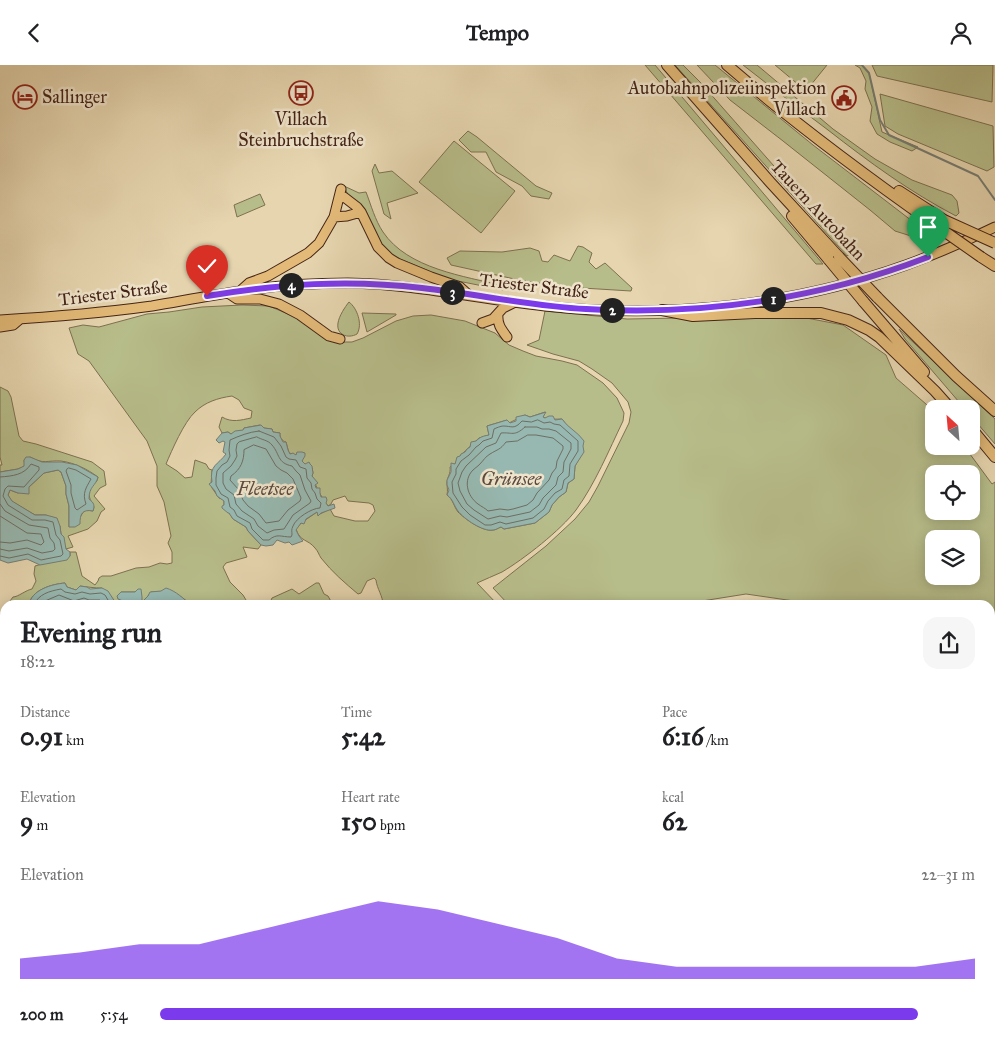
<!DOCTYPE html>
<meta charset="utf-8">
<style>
:root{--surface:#fff;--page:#f6f6f6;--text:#202124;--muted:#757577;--accent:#7c3aed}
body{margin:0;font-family:"IM FELL Great Primer",serif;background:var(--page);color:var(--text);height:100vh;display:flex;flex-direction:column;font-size:19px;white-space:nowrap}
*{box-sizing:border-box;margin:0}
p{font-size:16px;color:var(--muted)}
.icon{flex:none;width:28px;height:28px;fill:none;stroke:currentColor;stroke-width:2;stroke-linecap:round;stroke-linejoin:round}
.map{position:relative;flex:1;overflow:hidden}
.side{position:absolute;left:0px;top:535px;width:995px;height:444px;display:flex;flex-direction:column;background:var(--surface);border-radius:15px 15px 0 0;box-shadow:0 2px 12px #0003}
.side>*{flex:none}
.needle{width:32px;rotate:334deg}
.tools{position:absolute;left:925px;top:335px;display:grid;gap:10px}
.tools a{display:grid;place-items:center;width:55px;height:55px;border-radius:10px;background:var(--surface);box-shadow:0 2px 12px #0003;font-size:25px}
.pin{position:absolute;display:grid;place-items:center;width:42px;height:42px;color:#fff;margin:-51px -21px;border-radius:50% 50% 50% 0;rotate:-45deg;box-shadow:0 0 5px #0007}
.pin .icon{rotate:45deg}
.km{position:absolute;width:25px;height:25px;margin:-12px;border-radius:50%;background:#222;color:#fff;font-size:14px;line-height:25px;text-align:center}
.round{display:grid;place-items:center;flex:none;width:52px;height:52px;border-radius:15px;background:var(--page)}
.summary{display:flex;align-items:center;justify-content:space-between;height:85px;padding:0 20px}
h1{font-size:28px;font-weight:800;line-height:38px}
.stats{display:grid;grid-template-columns:repeat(3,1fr);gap:8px;height:85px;padding:5px 20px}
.stats div{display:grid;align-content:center}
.stats b{font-size:25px;font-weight:800}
.stats small{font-size:14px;font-weight:400}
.stats p{font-size:14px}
.chart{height:140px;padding:10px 20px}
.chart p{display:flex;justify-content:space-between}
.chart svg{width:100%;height:90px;margin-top:5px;fill:var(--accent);opacity:.7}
ul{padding:0 20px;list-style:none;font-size:16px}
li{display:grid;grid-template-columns:80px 60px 1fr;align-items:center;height:38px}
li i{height:12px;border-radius:6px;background:var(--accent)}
header{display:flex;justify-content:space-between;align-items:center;height:65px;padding:0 20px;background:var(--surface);font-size:22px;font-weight:800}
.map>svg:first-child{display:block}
.green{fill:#b7bd8a;stroke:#7e7051;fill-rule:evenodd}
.water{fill:#97b8b0;stroke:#767d73}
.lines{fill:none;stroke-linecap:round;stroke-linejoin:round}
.shore{stroke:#6e6e64;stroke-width:1}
.stream{stroke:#767d73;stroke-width:2}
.primary-casing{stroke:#442418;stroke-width:11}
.highway-casing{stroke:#442418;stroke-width:12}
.primary{stroke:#e3ba78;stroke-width:9}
.highway{stroke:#e3ba78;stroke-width:10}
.highway-bridge-casing{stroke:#442418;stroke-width:12;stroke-linecap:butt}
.highway-bridge{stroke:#e3ba78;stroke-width:10}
.route-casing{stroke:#fff;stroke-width:10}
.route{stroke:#7c3aed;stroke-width:6}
.labels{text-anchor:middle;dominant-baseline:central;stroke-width:5;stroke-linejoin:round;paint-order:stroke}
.poi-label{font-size:18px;fill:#442418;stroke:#efe4cb;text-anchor:end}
.street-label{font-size:18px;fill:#442418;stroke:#efe4cb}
.water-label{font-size:19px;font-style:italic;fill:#59493e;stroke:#efe4cb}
</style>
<header><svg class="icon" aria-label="back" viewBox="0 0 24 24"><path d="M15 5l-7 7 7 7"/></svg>Tempo<svg class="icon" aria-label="person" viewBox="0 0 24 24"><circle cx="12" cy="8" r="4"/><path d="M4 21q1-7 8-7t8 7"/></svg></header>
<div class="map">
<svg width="995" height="978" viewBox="0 0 995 978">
<rect width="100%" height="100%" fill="#e6d5af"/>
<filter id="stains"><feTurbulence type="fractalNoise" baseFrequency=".004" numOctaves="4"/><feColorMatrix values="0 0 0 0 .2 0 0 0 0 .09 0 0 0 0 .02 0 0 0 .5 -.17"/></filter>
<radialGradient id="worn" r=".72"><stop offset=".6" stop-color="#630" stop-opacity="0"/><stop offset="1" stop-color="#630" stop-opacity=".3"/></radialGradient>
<path class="green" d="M645 0H655L823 199H816Z
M675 0H683L700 17 847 184 850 189 847 191Z
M697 0H715L813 80 916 159 923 160 929 164 911 171 895 166 870 145 783 76 730 35Z
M743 0H757L833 64 875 94 912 115 952 130 957 136 959 148 956 151C910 127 869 97 828 65 800 44 771 22 743 0Z
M775 0H827L806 26Z
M855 0H862L869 8 882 67 918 82 912 86 890 77 877 69 870 56 872 42 865 24 866 16 860 3Z
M872 0H993L992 37 877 11Z
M880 29 993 61 994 102 987 106 898 69 885 61Z
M468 66 477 72 536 121 552 128 549 134 531 131 522 121 496 107 486 87H471L459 75Z
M454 76 515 126 481 168 419 117Z
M375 99 379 108 392 106 418 128 387 138 391 154 384 149 372 106Z
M344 121 359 128 366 127C371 140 375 155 383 167 408 204 464 211 504 221L503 225 448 214 393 191 382 181 374 169 363 142 348 130Z
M260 129 265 140 237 152 234 140Z
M578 181 583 182 592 188 589 197 596 204 605 198 632 223 631 226 566 222 519 215 451 200 447 193 460 186 502 187 530 183 539 186 542 196 548 197 554 190 570 196Z
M349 237C357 243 363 259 357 269 348 274 336 270 338 258 339 251 345 242 349 237Z
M242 240 269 241 295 252 336 277H352L363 273 396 256 413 251 431 250 465 256 495 268 509 280 523 286 536 291 562 296 577 300 603 318 617 333 624 348 623 356C609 385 595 419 576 445 561 465 524 494 502 507 494 511 485 514 477 518L498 540H383C383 531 377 524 376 515L374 513 367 516 361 528 358 529C345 518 332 507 321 493 319 490 318 486 315 483 308 474 300 477 296 464L301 458 317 447 318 450 330 444 334 451 355 456H368L375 446 373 440 369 438 348 436 345 431 333 435 331 439 328 441C321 432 316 422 312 411L313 408 312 403 303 398 302 395 296 390 289 388 286 377C282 376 279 372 280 368L273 367 272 364 264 363 260 360 244 363V365L231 369 228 367 222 368 219 362 222 352C232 358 241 355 251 353L252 346 244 343 239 335 232 331C218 333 205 337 195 347 184 357 172 385 166 399L177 406 185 413 192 412 195 395 206 399 209 404 212 405 211 420 212 423 219 433 224 435V440L233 454 246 462 248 466 261 480 258 484 243 482 247 492 226 498 223 502 230 517 243 530 249 540H191C177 527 170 526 151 527L148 531 139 540H137L135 527H121L125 540H117L102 523C94 523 88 522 80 521L76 525 67 522 65 518C52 519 31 525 29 540H7L13 532C18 532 26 525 32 524L36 516 34 509 35 501 70 491V487H76L82 511 95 520 98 516 99 513 102 511H111L136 503 149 502 160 498 167 499 172 498V487L168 478 171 471 164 437 157 421V401L147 376 89 296 78 289 69 263 83 260 99 262 147 249 169 247 202 242ZM545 347 543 352C549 355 556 354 562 354L566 360 571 364 583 387 575 401 574 414 568 418 566 427 559 432 552 440 549 447 535 458 504 464 501 462C498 463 496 465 493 465 483 467 465 454 458 447 454 442 453 434 447 430 448 425 447 423 447 418 447 412 451 409 450 402L455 399 460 391 479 373 489 370 487 361 507 355 509 358 525 350 530 352Z
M545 246 627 254 796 251 843 260 886 290 896 313 934 346V381H964L992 419 995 417V978H809L812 974H990V540H808L801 537 746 529 702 536 697 540H509L493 523 546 481 575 454 589 437 598 421 629 358 631 347 628 337 612 318 592 304 579 296 553 289 527 280 539 275ZM934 409H971V446H934ZM934 474H971V511H934Z
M362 248 396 249V250L367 267Z
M899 264 995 354V379L971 351V344H965L905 274Z
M0 322 8 326 11 332 19 371 23 376 36 379 92 397 104 406 106 420 100 423 94 431 105 444 101 447 97 456 88 464 68 471 73 482 66 484 61 469 60 461 46 450H35L11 436 8 430 10 425 18 428 29 422 44 408 58 405 61 407 66 421V429L69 441V462L80 452 84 446 87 445 93 446 94 442C90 435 87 429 91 422 94 417 97 419 98 412 87 404 75 398 61 396 47 395 44 400 30 392L24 395 25 401 18 404 0 407V400H2L0 392Z
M316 518H319L324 529 328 531 333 540H269L272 533 292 524 299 529Z
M5 542V619L0 622V551Z
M0 670 2 672 5 685V737L0 739Z
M5 810V917L4 920 0 916V824Z
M111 974H299L295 978H109Z"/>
<path class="water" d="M546 347 543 352 545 353 549 351H553L555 355 562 354C568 363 578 367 584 376L583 381 584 387 575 401 574 414 568 418 566 427 559 432 552 440 549 447 535 458 504 464 501 462C498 463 496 465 493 465 483 467 464 454 458 446 454 441 453 434 447 430L449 425 447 420V415L451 407V398L455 399 457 392 460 391 461 389 465 387 467 384 470 382 471 377 476 376C480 372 483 371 489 370L487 361 507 355 510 358 516 356V352L525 350 530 352Z
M261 360 264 363 272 364 273 367 280 368V371L283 377H286L288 385 290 389 293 388 296 390 297 387H302L305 388V391L302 396 305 399 309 397 310 399 312 401 313 408 312 411 318 418 315 420 316 423H320V428L321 432H326L327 435 326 438 328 441 334 439 335 443 321 448 318 451 317 447 306 454 304 459 301 458 296 465 299 471 303 476 292 480 289 477 285 478 277 475 273 480 266 481 261 480 248 466 246 462 233 454 229 448H228L222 443V441L224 440V436L217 431 215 426 209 419 212 417C209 400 218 400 226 389L223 387 225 377 223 376 219 378 216 375 222 368 228 367 231 369 235 366 243 365 244 363Z
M26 392H30L42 397H62L77 400 98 412C96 421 89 421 89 434 94 438 95 440 93 446 82 444 80 449 80 459L75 462H69V441L66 429V421L61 407 58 405 44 408 29 422V429L18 428 10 425 8 430 12 436 35 450H46L57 453 60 461 61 469 64 472 66 484 70 487V491L67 495 40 500 27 494 8 498 0 495V407L18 404 24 401V395Z
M65 518 67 522 76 525 80 521 87 522 90 524 102 523 108 526 117 540H29C31 525 52 519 65 518Z
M166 523C176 526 184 534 191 540H139L148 531 150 527 161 526Z
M138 524H141L142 532V535L137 539V540H125L123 536 118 534 117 531 121 527H135Z
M5 619V685L1 682 3 677 2 672 0 670V622Z"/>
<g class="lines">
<path class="shore" d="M538 355 544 358 550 357 554 359 560 360 578 376V386L570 399 569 411 564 415 562 424 555 428 548 436 544 444 533 453 506 459 500 457 491 460H485L470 450 462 442 453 428 452 417 456 409V404L461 396 469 390 476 382 479 380 483 376 492 373 494 364C496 363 501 361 503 361 512 361 514 365 522 356L531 357Z
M525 362H537L542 364H549L556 366 571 378V384L564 397 563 407 558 412 556 420 543 433 539 440 530 447 507 452 500 451 488 454 474 445 467 439 460 426 458 418 462 407 466 401 486 382 496 378 501 368C512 367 514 372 525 362Z
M259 366 274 372 281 381 286 392 289 394 296 395 300 402 306 404 307 413 311 418 312 424 315 428 317 434 321 438 320 443C312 443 296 453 293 461 291 465 292 466 292 470L291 472C281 472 277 468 269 475H263L252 464 250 458 237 451 234 445 230 442 228 433 221 429 216 420V413L217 406 222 400 227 397 230 391 229 385 230 375C239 371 249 367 259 366Z
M528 370H536L553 373 563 381V384L557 396 556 403 552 408 549 415 537 428 533 435 527 440 513 444 508 445 500 444 488 446C485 443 482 442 478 439 467 431 463 415 473 405 475 403 477 402 479 400 483 396 486 391 490 389 498 384 500 385 506 377L517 376Z
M257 372C262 375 268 375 272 380 280 389 277 398 292 401L296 406 300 410 305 425 311 436 310 438 293 450 284 464 274 465 267 468 258 461 254 454 242 446 236 439 234 430 226 424 223 418V408L231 401 235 395 237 391 236 385 237 379 239 377Z
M254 380 266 384 276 401 281 405 287 408 293 414 301 433 300 436 288 445 279 456 266 458 259 449 248 441 243 435 239 425 230 415 231 411C241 404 244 396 244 385Z
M69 403 76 405 91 414C86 423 82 428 86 439L77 445 75 443 71 428V420L66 406 67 404Z
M0 412C13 411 24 410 31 399L39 402V405L24 422 8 421 5 424 3 431 8 440 32 455H45L53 457 56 470 60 475 63 489 61 491 41 495 28 489 9 493 0 491
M0 439 5 446 29 460 48 463 50 473 54 478 55 484 53 486 42 488 27 483 9 486 0 484
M0 451 27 468 41 469 44 477 41 480 27 475 10 478 0 477
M34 540C38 529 50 526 61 524L65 527 75 529 82 527 90 529 101 528 105 530 111 540
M41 540 45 536 59 530 74 536 84 533 89 535H100L104 540"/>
<path class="stream" d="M862 0 869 8 880 55 889 70 978 111 995 135
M160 978 167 974H175"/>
<g class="primary-casing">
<path id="primary" d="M344 132 357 142 361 147 378 182 389 193 397 198 431 212 460 222 469 230
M334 152 341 124
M240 226 249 218 268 211 308 188 319 178 334 152 347 151 361 147
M228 228 237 234H260L279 239 300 250 329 271 340 274
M498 249C497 259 501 264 507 272
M0 255C51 252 101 248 152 241 182 236 212 230 242 226 277 220 313 218 348 218 415 219 479 234 545 241 666 254 792 241 906 200 936 189 966 176 995 162
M482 258 493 254 503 243 515 237
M0 262 13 260 20 254"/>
</g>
<g class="highway-casing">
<path id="highway" d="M667 0 770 117 839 192
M727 0C793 57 863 109 934 159
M899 126 944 155
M792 151 829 195
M981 192 995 201
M877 232 956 311 995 346
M863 236 924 307
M662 245 693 251 755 248H821L848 255 869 265 879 272 935 326 951 344
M971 363 995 392"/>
</g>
<use href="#primary" class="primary"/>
<use href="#highway" class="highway"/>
<g class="highway-bridge-casing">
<path id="highway-bridge" d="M944 155 995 178
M934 159 981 192
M839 192 877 232
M829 195 863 236"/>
</g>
<use href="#highway-bridge" class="highway-bridge"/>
</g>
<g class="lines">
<g class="route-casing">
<path id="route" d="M207 231C280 219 348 214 422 223 477 229 531 241 586 244 702 251 820 234 928 192"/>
</g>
<use href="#route" class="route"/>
</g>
<defs>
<g id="bus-ring" transform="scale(1.25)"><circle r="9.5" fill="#efe4cb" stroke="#8f2418" stroke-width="1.5"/><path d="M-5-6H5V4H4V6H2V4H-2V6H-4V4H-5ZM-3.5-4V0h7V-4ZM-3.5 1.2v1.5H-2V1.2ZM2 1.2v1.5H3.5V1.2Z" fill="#8f2418"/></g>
<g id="hotel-ring" transform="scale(1.25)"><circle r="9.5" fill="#efe4cb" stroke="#8f2418" stroke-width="1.5"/><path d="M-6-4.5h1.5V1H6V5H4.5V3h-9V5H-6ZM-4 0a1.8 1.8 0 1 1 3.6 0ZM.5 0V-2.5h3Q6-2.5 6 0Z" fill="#8f2418"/></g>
<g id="civic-ring" transform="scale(1.25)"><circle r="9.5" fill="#efe4cb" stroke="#8f2418" stroke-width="1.5"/><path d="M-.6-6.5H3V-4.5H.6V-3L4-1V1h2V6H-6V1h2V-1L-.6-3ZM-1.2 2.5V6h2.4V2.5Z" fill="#8f2418"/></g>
</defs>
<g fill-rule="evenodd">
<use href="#bus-ring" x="301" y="28"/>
<use href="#hotel-ring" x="25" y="32"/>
<use href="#civic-ring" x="844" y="33"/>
</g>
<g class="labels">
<g class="poi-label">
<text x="826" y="23">Autobahnpolizeiinspektion<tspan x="826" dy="21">Villach</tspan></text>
<text x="42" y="32" text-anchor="start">Sallinger</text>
<text x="301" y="54" text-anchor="middle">Villach<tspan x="301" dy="21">Steinbruchstraße</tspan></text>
</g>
<g class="street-label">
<text transform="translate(818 145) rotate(47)">Tauern Autobahn</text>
<text transform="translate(534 221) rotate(7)">Triester Straße</text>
<text transform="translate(113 228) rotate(-7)">Triester Straße</text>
</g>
<g class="water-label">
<text x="511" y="413">Grünsee</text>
<text x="265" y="423">Fleetsee</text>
</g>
</g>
<rect width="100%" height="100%" filter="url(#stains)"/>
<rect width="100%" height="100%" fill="url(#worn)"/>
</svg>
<div class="tools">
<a><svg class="needle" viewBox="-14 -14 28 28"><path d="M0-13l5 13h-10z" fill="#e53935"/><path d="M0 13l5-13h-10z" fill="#757577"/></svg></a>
<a><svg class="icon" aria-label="locate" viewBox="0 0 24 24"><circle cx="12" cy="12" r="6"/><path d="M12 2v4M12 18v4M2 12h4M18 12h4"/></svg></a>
<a><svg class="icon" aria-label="layers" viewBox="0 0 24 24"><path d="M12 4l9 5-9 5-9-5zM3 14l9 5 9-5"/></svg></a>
</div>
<div class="pin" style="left:928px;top:192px;background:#1e9e55"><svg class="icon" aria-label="arrive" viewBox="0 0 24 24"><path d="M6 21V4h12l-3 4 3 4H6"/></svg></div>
<div class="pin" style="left:207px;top:231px;background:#d93025"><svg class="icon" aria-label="check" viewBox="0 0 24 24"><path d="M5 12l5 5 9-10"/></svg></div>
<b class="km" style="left:773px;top:234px">1</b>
<b class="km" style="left:612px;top:245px">2</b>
<b class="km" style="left:452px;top:227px">3</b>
<b class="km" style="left:291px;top:220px">4</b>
<section class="side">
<div class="summary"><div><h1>Evening run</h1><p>18:22</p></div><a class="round"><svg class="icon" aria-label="share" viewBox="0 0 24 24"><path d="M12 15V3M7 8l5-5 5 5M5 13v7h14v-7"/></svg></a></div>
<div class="stats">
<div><p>Distance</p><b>0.91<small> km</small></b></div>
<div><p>Time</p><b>5:42</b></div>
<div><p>Pace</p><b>6:16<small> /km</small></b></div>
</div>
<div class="stats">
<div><p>Elevation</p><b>9<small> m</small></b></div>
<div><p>Heart rate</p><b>150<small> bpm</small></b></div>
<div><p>kcal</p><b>62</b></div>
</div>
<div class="chart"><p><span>Elevation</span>22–31 m</p>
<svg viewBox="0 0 160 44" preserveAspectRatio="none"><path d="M0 44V34L10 31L20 27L30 27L40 20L50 13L60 6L70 10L80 17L90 24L100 34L110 38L120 38L130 38L140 38L150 38L160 34V44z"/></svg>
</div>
<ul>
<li><b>200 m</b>5:54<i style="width:93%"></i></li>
</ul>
</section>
</div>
